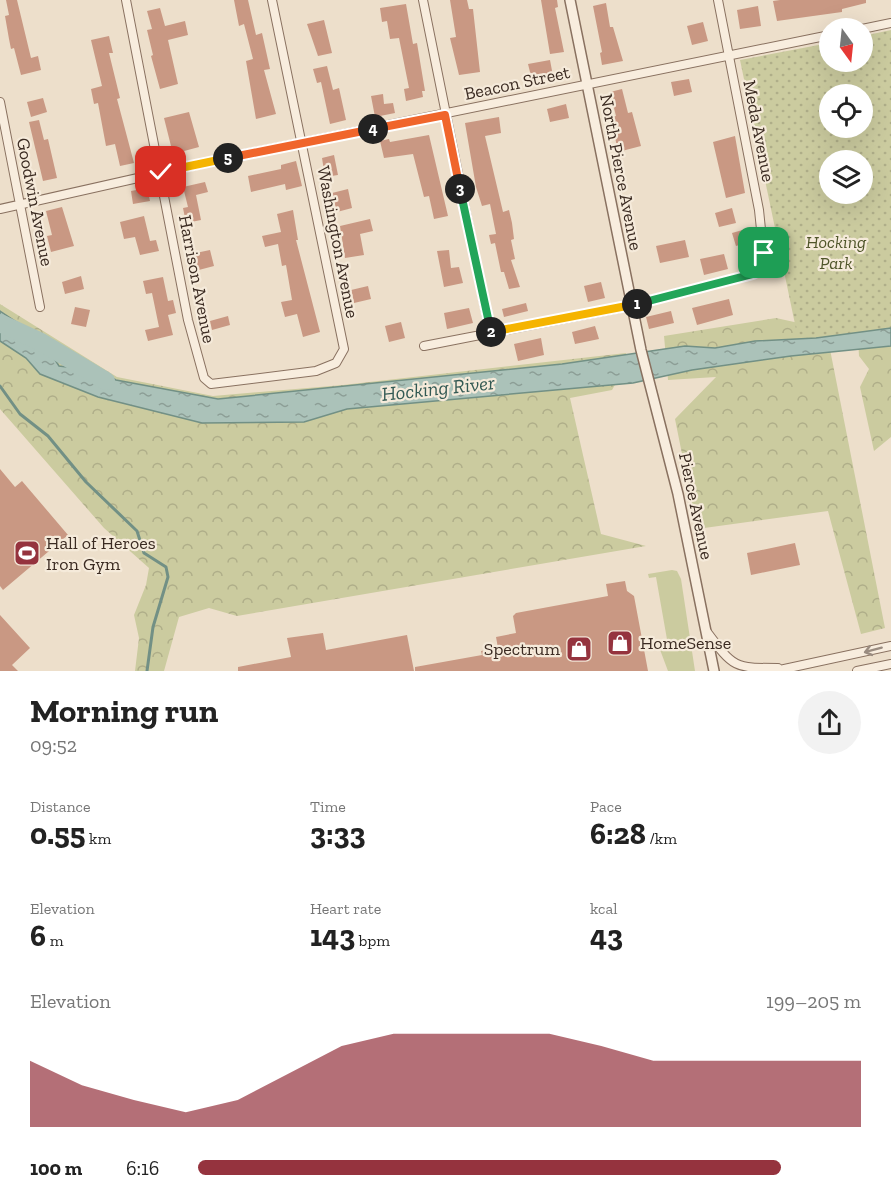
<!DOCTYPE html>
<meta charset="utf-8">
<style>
:root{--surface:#fff;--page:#f2f2f2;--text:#222;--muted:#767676;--accent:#95333e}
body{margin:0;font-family:"Zilla Slab",serif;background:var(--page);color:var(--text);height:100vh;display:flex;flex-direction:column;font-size:22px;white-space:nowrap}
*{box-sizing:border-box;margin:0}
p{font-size:20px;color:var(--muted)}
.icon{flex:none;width:33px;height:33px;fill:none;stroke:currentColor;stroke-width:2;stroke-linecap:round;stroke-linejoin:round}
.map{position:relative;height:671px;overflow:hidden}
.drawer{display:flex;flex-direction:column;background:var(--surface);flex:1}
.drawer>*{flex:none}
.needle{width:39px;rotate:165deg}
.controls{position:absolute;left:819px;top:18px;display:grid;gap:12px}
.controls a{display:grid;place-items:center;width:54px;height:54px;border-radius:50%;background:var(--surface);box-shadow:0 6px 24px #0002;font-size:30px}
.pin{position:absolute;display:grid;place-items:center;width:51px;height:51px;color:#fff;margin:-26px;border-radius:12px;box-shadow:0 3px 9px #0006}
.km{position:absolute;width:30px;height:30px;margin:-15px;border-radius:50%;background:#222;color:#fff;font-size:16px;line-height:30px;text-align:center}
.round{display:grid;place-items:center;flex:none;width:63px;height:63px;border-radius:32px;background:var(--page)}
.headline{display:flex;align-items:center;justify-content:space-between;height:102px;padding:0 30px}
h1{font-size:33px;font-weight:800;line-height:45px}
.stats{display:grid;grid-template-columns:repeat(3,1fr);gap:9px;height:102px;padding:6px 30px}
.stats div{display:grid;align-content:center}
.stats b{font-size:30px;font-weight:800}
.stats small{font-size:16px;font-weight:400}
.stats p{font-size:16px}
.chart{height:168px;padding:12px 30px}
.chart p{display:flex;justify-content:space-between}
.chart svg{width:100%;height:108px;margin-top:6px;fill:var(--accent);opacity:.7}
ul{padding:0 30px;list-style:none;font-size:20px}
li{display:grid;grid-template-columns:96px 72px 1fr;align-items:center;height:45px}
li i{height:15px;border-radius:8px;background:var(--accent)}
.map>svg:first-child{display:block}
.grass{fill:#cbcb9f}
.forest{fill:url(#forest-crowns)}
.park{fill:url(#park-dots);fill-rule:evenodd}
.water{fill:url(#water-ripples);stroke:#729085;stroke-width:1.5}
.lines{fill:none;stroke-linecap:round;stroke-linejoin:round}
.stream{stroke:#729085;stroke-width:3}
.river{stroke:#abc2b9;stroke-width:18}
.building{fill:#c99883}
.minor-casing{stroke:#897160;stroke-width:10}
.tertiary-casing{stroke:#897160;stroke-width:12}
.minor{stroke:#f8edde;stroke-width:8}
.tertiary{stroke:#f8edde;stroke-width:9}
.oneway{stroke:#9a8c80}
.split-1-casing{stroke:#fff;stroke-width:12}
.split-2-casing{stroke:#fff;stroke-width:12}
.split-3-casing{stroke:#fff;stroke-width:12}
.split-4-casing{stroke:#fff;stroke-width:12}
.split-5-casing{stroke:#fff;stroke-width:12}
.split-6-casing{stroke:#fff;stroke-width:12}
.split-1{stroke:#22a559;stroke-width:8}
.split-2{stroke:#f5b400;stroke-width:8}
.split-3{stroke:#22a559;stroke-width:8}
.split-4{stroke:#f0652b;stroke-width:8}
.split-5{stroke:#f0652b;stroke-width:8}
.split-6{stroke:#f5b400;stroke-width:8}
.labels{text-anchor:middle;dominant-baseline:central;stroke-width:4.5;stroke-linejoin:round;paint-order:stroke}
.street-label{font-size:18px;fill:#3b2b22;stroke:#f5eada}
.park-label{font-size:18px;font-style:italic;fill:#50562a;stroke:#f5eada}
.poi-label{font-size:18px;fill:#3b2b22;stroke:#f5eada;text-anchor:start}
.water-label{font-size:20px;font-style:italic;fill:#325953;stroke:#f5eada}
</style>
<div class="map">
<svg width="891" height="671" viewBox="0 0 891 671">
<defs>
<pattern id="forest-crowns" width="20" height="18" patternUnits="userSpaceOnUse" patternTransform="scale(1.5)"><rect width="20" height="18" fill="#cbcb9f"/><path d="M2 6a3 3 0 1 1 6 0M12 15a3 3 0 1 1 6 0" fill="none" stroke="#afae89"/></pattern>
<pattern id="park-dots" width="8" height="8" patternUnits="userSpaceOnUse" patternTransform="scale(1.5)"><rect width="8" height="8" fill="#cbcb9f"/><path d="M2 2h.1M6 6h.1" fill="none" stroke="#afae89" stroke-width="1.8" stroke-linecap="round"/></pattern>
<pattern id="water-ripples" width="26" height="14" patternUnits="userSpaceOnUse" patternTransform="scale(1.5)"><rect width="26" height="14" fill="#abc2b9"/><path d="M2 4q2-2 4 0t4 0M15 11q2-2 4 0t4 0" fill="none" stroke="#8c9e96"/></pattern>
</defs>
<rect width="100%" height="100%" fill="#eddfcb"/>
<path class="grass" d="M672 570 677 571 681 579 695 671H668L659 647 668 645 656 577 649 578 648 574Z"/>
<path class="forest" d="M0 304 117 377 213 396 343 385 626 353 624 369 612 390 570 398 601 534 646 546 237 616 209 608 179 617 164 671H135L139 638 134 615 146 585 149 568 104 528 0 409Z
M891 317V437L874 451 860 387 869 369 859 356 857 322Z
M776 318 826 329 885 628 861 634 828 511 697 529 675 419 716 377 668 380 664 336Z"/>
<path class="park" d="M891 30V341L801 353 740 60 829 43 830 62H862L863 36ZM830 94H862V128H830ZM830 160H862V194H830Z"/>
<path class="water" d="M0 311 30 331 38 347 52 355 59 366 100 371 116 380 218 399 562 364 685 346 715 348 755 341 816 338 891 328V346L791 356 692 370 633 383 347 409 304 422 202 423 98 397 40 374 26 358 0 341Z"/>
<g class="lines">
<path class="stream" d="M0 386 20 414 48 436 86 482 137 531 144 553 166 567 168 577 153 627 147 671"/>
<path class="river" d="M0 323 41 342 106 381"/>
</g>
<path class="building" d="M6 0H17L31 58 38 56 41 70 21 75 14 48 11 49 9 39 5 16 9 15Z
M234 0H248L256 35 262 33 270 69 264 70 276 114 256 119 246 61 253 59 244 24 239 26Z
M450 0H467L469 9H473L480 72 459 75 450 38 456 37Z
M541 0H557L558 7 555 8 564 52 550 54Z
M780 0H866V3L842 9V12L777 21 773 1Z
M606 3 610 27H613L623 61 602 65 600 53 602 52 593 6Z
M406 4 413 44 417 43 425 91H422L423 97 406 101 404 89 409 88 399 38 390 39 387 21 382 22 380 8Z
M758 6 761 26 740 29 737 10Z
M160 8 165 26 185 21 188 35 168 40 178 84 160 89 151 56 153 55 147 30 152 29 147 11Z
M324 20 332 53 318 56 307 24Z
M703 22 708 41 692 45 687 26Z
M109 36 113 53H109L120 98 117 99 134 163 120 166 115 144 106 146 98 103 94 104 91 89 102 86 91 40Z
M550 60 553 76 532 80 528 64Z
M327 66 333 90 339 88 346 120 330 124 321 82 317 83 313 69Z
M689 79 692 92 674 96 671 82Z
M622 89 628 113 632 112 641 146 618 152 611 117 616 116 610 92Z
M383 94 384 104 393 103 395 113 375 117 371 96Z
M43 98 47 112 31 117 27 102Z
M566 104 569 118 550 122 547 109Z
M189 112 199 147 173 154 164 118Z
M499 117 501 133 485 136 503 212 509 210 512 223 514 239 511 240 515 259 511 260 520 287 509 289 504 272H501L495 243 491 244 489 235 496 234 490 204 482 206 476 187 465 123Z
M39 120 44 140 48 139 57 178 43 181 29 122Z
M429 135 448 216 434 219 429 196 424 197 413 154 384 158 380 141 389 139 390 142Z
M735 136 745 193 726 198 713 142Z
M334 155 338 175 325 177 322 158Z
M296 161 302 186 286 190 285 184 251 192 248 176 281 169V165Z
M205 182 208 192 196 195 201 220 186 223 183 208 188 207 183 187Z
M147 188 150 201 133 204 131 191Z
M348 189 352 208 337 212 332 193Z
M62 207 74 246 51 252 47 236 52 235 46 211Z
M732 208 736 223 719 227 715 213Z
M293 210 298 240H296L320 332 303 337 297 314 285 317 281 302 292 300 286 265 282 266 278 244 265 247 262 236 281 232 277 214Z
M144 216 150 241 156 240 159 251 140 255 135 237 124 239 120 222Z
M370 219 373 231 360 234 364 255 345 258 340 226Z
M746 229 749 242 736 246 732 233Z
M685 240 689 257 660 263 656 246Z
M210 250 214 266 195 271 191 254Z
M449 250 451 268 459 267 463 283 444 287 437 251Z
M724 254 728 269 704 275 700 259Z
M81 276 84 289 65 294 62 282Z
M163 277 168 301 173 300 176 313 168 315 173 335 148 341 145 330 159 327 152 293 146 294 143 281Z
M601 282 605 298 588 302 584 286Z
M368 286 371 299 354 303 351 290Z
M729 299 733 315 697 325 692 308Z
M526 303 528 311 504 317 502 309Z
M75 307 90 310 86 327 71 324Z
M469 308 473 323 447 329 444 313Z
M671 311 674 323 649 329 646 317Z
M228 316 230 325 212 330 210 321Z
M401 322 405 338 389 342 385 326Z
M595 326 599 339 575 344 572 332Z
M541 338 544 355 518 361 514 344Z
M0 469 15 487 22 481 68 535 3 590 0 586Z
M795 543 800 565 751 575 747 553Z
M625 581 627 591 634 596 648 671H415V667L482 655 481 651 498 648 496 637 516 633 513 616 516 613 608 596 606 584Z
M0 615 30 648 12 665 18 671H0Z
M323 633 326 650 407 635 414 671H238V667L291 657 287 638Z"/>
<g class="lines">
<g class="minor-casing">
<path id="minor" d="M126 0 188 320 204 378 211 384 316 371 336 363 344 349 272 0
M423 0 490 332
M862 29 891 23
M0 102 40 307
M0 209 231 157 830 35
M424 346 619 308 753 274 765 268 759 210 718 0
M707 632C734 668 734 668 778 668
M775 671 891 646
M857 671 891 664"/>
</g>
<g class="tertiary-casing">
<path id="tertiary" d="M570 0 641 350 678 494 714 671"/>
</g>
<use href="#minor" class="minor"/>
<use href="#tertiary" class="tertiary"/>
</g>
<defs><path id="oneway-shaft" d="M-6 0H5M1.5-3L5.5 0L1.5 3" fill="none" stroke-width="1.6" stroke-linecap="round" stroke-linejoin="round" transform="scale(1.5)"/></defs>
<use class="oneway" href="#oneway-shaft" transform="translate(873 650) rotate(165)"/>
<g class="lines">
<g class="split-1-casing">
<path id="split-1" d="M637 304 753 274 765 268 764 253"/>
</g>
<g class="split-2-casing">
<path id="split-2" d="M491 332 637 304"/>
</g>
<g class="split-3-casing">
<path id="split-3" d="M460 189 491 332"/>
</g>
<g class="split-4-casing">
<path id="split-4" d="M373 129 445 115 460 189"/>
</g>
<g class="split-5-casing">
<path id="split-5" d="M228 158 373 129"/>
</g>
<g class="split-6-casing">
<path id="split-6" d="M161 172 228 158"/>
</g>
<use href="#split-1" class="split-1"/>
<use href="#split-2" class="split-2"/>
<use href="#split-3" class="split-3"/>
<use href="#split-4" class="split-4"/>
<use href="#split-5" class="split-5"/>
<use href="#split-6" class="split-6"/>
</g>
<defs>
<g id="stadium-square" transform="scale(1.35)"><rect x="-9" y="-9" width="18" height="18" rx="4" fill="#95333e" stroke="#f5eada"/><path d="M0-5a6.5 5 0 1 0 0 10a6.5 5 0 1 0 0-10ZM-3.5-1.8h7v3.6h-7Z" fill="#fff"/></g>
<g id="shop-square" transform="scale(1.35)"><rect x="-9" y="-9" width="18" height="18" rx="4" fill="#95333e" stroke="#f5eada"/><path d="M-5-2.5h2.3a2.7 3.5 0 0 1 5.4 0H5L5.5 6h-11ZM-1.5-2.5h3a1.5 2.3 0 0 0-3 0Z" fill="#fff"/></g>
</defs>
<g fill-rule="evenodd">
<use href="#stadium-square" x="27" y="553"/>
<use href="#shop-square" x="620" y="643"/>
<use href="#shop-square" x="579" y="649"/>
</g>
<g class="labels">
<g class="street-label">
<text transform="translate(517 83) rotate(-12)">Beacon Street</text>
<text transform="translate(759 131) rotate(79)">Meda Avenue</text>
<text transform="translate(621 172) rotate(79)">North Pierce Avenue</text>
<text transform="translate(35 202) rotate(79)">Goodwin Avenue</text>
<text transform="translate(338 242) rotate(79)">Washington Avenue</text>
<text transform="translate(197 279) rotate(79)">Harrison Avenue</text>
<text transform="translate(696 506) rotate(78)">Pierce Avenue</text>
</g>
<g class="park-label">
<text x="836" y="242">Hocking<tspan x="836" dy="21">Park</tspan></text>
</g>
<g class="poi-label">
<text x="46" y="543">Hall of Heroes<tspan x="46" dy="21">Iron Gym</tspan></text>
<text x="640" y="643">HomeSense</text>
<text x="560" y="649" text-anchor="end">Spectrum</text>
</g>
<g class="water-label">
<text transform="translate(438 388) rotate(-6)">Hocking River</text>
</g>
</g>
</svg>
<div class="controls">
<a><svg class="needle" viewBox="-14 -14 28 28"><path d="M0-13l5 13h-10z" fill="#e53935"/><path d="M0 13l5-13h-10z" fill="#767676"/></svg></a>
<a><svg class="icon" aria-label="locate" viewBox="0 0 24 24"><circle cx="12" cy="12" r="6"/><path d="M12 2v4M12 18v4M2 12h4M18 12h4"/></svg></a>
<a><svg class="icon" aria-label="layers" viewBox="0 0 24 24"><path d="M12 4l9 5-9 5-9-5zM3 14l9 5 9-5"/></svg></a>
</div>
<div class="pin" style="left:764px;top:253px;background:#1e9e55"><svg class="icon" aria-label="arrive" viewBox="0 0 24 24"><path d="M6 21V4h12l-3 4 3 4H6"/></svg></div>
<div class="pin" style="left:161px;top:172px;background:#d93025"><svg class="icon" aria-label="check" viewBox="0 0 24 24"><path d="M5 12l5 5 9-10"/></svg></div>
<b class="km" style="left:637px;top:304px">1</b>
<b class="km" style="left:491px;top:332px">2</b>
<b class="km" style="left:460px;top:189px">3</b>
<b class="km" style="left:373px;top:129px">4</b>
<b class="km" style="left:228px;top:158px">5</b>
</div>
<section class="drawer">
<div class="headline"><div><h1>Morning run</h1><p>09:52</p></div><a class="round"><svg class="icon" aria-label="share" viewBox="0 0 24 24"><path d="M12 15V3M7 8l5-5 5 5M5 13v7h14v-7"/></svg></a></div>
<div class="stats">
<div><p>Distance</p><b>0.55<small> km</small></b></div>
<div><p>Time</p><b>3:33</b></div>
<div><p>Pace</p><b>6:28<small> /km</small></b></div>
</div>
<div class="stats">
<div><p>Elevation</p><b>6<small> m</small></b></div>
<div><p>Heart rate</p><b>143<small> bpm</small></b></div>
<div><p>kcal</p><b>43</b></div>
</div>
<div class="chart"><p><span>Elevation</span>199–205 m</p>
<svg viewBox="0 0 160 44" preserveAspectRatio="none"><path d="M0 44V17L10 27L20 33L30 38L40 33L50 22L60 11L70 6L80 6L90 6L100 6L110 11L120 17L130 17L140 17L150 17L160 17V44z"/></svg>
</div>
<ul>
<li><b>100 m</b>6:16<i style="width:88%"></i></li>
</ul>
</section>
